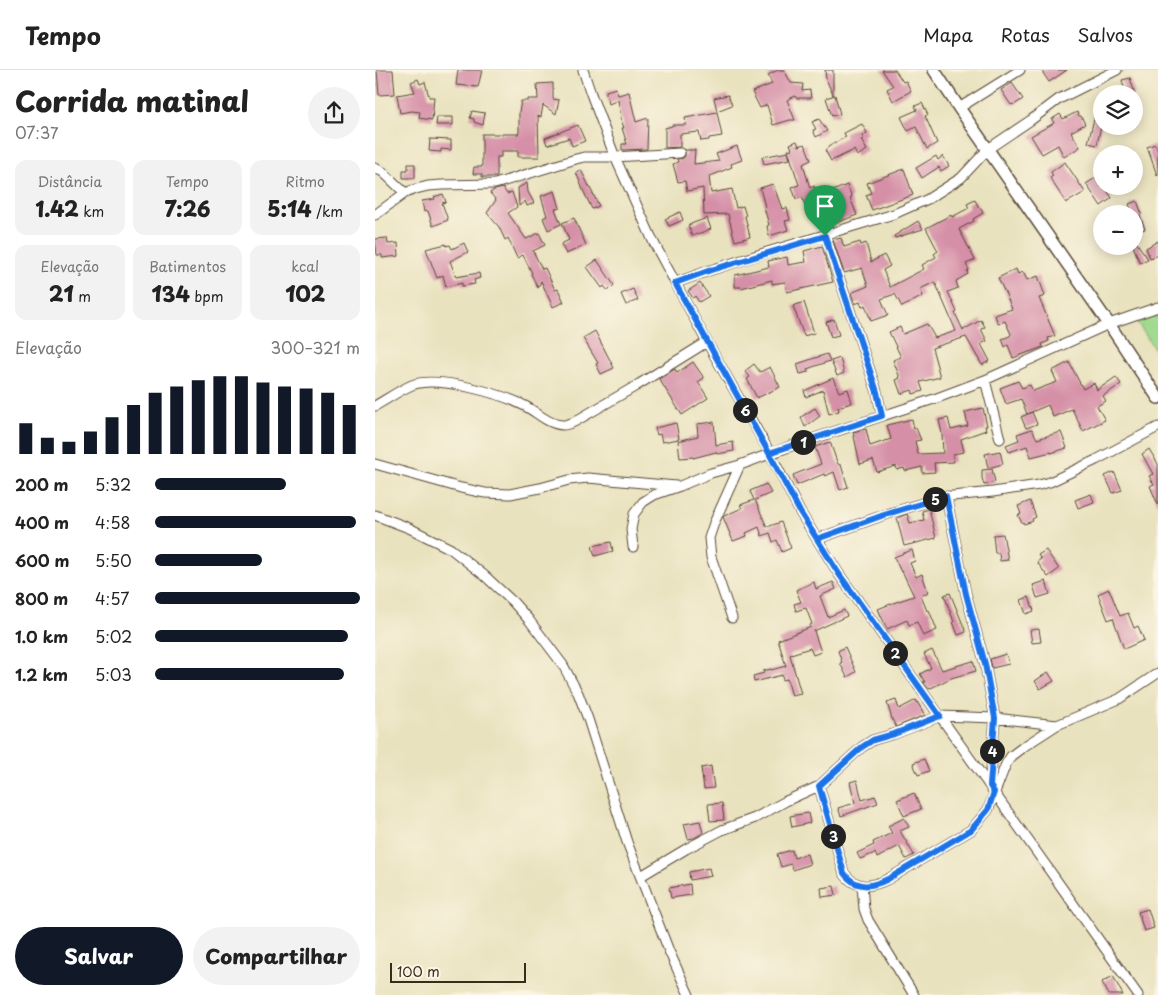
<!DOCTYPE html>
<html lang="pt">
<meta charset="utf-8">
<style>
:root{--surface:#fff;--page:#f2f2f2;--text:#222;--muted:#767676;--line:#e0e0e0;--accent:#111827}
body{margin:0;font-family:"Playpen Sans",sans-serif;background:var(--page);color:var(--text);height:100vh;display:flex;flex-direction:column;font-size:19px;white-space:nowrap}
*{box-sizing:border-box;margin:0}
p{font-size:16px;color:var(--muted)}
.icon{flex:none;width:28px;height:28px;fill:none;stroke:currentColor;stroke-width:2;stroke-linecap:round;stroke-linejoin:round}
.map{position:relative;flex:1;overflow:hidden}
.drawer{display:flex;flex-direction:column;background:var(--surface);width:375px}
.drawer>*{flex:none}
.controls{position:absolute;left:718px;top:15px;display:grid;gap:10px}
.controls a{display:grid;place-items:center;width:50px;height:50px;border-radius:50%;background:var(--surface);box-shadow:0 2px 12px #0003;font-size:25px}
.scale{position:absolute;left:15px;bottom:12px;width:136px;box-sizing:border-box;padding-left:5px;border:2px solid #3b2a1e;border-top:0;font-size:14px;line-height:18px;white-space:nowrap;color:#3b2a1e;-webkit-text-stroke:4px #fcf5e5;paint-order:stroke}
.pin{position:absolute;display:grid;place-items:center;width:42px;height:42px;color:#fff;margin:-51px -21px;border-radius:50% 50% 50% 0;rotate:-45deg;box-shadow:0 0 5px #0007}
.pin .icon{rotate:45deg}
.km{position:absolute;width:25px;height:25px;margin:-12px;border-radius:50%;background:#222;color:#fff;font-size:14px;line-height:25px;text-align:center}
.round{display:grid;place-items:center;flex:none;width:52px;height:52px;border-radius:26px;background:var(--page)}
.summary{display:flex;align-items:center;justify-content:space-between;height:85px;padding:0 15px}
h1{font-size:28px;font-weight:800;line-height:38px}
.metrics{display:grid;grid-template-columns:repeat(3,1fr);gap:8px;height:85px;padding:5px 15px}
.metrics div{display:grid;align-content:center;border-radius:12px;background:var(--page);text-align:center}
.metrics b{font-size:21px;font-weight:800}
.metrics small{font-size:14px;font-weight:400}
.metrics p{font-size:14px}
.chart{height:140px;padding:10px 15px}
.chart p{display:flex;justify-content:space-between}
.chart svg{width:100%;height:90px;margin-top:5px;stroke:var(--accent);stroke-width:6}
.cta{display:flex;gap:10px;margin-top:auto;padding:10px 15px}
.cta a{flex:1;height:58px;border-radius:30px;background:var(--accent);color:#fff;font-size:20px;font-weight:800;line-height:58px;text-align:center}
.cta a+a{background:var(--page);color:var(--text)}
ul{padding:0 15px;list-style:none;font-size:16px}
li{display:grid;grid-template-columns:80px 60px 1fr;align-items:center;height:38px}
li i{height:12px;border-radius:6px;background:var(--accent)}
header{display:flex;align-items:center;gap:30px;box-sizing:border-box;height:70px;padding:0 25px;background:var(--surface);border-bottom:1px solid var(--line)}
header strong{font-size:24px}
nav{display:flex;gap:28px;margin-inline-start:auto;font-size:18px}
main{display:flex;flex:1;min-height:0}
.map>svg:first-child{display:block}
.green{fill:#9fda8e;stroke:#6d8256}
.building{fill:#d58fa7}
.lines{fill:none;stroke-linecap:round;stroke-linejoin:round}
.minor-casing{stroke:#554636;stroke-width:11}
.major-casing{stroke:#554636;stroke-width:14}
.minor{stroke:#fff;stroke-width:9}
.major{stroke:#fff;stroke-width:11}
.route-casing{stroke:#fff;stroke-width:10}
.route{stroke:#1a73e8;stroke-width:6}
</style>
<header>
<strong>Tempo</strong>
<nav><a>Mapa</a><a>Rotas</a><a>Salvos</a></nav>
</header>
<main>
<section class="drawer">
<div class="summary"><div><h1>Corrida matinal</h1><p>07:37</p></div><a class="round"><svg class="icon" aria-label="share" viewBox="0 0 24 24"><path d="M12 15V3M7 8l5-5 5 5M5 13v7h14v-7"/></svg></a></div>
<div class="metrics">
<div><p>Distância</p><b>1.42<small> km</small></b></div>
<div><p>Tempo</p><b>7:26</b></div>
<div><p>Ritmo</p><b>5:14<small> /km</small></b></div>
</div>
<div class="metrics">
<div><p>Elevação</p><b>21<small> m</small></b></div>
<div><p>Batimentos</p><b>134<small> bpm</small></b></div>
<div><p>kcal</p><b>102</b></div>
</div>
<div class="chart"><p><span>Elevação</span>300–321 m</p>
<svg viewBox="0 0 160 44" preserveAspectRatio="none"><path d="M5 44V29M15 44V36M25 44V38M35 44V33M45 44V26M55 44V20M65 44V14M75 44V11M85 44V8M95 44V6M105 44V6M115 44V9M125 44V11M135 44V12M145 44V14M155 44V20"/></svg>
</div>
<ul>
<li><b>200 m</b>5:32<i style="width:64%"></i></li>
<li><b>400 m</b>4:58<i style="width:98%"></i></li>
<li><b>600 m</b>5:50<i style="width:52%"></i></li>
<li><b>800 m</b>4:57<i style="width:100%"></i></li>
<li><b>1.0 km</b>5:02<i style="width:94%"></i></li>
<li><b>1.2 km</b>5:03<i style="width:92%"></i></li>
</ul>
<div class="cta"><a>Salvar</a><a>Compartilhar</a></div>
</section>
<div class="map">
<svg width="783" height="925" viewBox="0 0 783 925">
<rect width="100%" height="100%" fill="#fcf5e5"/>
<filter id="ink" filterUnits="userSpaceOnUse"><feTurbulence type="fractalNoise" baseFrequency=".02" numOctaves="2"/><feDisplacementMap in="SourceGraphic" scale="10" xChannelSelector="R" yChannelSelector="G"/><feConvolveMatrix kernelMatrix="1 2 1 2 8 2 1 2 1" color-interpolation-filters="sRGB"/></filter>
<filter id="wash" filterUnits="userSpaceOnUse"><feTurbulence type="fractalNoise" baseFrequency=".0096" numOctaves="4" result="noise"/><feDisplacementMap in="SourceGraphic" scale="20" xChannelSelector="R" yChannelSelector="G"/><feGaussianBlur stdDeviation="1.12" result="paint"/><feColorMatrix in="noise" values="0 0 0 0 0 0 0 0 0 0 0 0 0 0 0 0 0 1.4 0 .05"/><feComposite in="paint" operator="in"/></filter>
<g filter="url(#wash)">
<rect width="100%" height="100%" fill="#e9e2be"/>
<path class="green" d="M783 245V284L762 252Z"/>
<g id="blocks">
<path class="building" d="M2 0H18L20 24 4 25Z
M83 0H107L103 17 81 15Z
M403 0H409L416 13 428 14 427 21 435 20 436 28H421L420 26 412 30 420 50H415L398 55 392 35 385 38 377 22 397 14 393 5Z
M450 0H458V25L451 9Z
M507 0H520L528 12 531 11 536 21 518 31 512 19 518 16Z
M666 0H692L674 12Z
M755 8 760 24H736L749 18 747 10Z
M43 9 45 14 50 12 54 27H59L57 50 44 48 45 42 37 41 25 43 22 25 40 22 36 12Z
M178 13V29L184 30 181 44 168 35 166 47 163 46 164 87H143V81H126V87H122V107H107V104H98L99 97H107V64H143L144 63V42L146 31H153V29H163L162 14Z
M637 13 648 29 639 35 638 34 636 35 626 20Z
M241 18 243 25 254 22 261 52 273 48 272 79 247 80V74H252L247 58H249L245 47H246L243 30 234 34 231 24V21Z
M353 25 357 35 342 41 339 28Z
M460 25 465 44 457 46 451 28Z
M547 33 553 45 550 46 562 73 552 79 541 57 533 61 526 47 542 40 540 36Z
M97 41 110 43 108 55 99 52V49L95 48Z
M342 42 347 66 334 68V70L326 71 324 62 305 64V77L290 78V58L297 56V55H311L310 48Z
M702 42 704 46H706L710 54 696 62 705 77 689 87 683 75 667 84 656 66 679 53 677 49 685 44 688 49Z
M720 45 726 46V56L722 75 713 73Z
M62 47H78V55H61Z
M444 49 452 61 441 67 438 60 441 59 437 52Z
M487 54 492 63 487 66 489 69 486 70 492 80 482 86 479 80 456 91 450 80 454 77V76L471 67 469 63Z
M203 55 210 71 197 76 194 68 172 75 170 68Z
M55 69 76 70V80L66 79V82L54 81Z
M422 71 424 76 430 74 436 90 428 94 435 118 439 116 443 127 472 115 477 127 475 128 482 145 461 153 455 132 440 138 443 144 434 147 427 127 421 129 417 117 424 115 413 80 417 79 415 74Z
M780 74 782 79H783V105H782L772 77Z
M362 76 367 90 356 94 357 97 338 105 334 106 336 123 357 119 361 138 368 136 371 146H370L375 167 360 171 353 144 329 145 328 118 312 121 310 111 303 112 298 94 303 92 302 89 308 88 310 86V80H320L319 94 344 91 341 84Z
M413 82 415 89 389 94 387 87Z
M561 86 563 90 568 86 574 96 566 101 564 97 547 108 541 98Z
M690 92 710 122 691 133 675 108 678 106 676 102Z
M33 94H40V108H28V100H33Z
M529 99 538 125 497 140 491 125 496 123 492 113Z
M206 100 224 136 217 139 208 120 201 102Z
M722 107 726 113V116H729L737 128 726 136 711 114Z
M152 113 153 122 159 133 152 136 150 131 144 136 143 118Z
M398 114 407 139 412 138 415 150 410 151 413 160 394 166 392 156 394 155 389 137H390L385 118Z
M128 118 132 124 137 122 142 137 133 143 151 169 164 163 170 175 158 181 167 199 170 198 180 220 183 219 189 232 178 237 166 211 163 218 156 204 157 203 148 185 142 188 133 168 130 170 124 157 112 143 121 130 115 123 119 120Z
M180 121 185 138 180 139 186 154 173 160 168 148 172 146 166 126Z
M68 124 71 132 67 133 73 150 58 156 53 141 49 142 47 131 60 129 59 127Z
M600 130 604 138 605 137 608 143 598 149 599 151 584 159 600 190 591 194 594 200 592 201 593 204 581 211 583 218 573 222 582 242 580 243 588 260 606 250 610 257 606 259 612 271 606 274 615 291 607 295 591 267 557 278 565 307 545 312 548 321 538 324 537 320 526 324 521 310 525 308 518 290 526 287 514 262 525 257 528 264 552 254 560 268 581 261 560 212 545 219 548 226 527 237 520 224 506 229 513 245 496 251 490 235 487 237 485 232 480 234 476 223 493 216 487 198 469 203 458 170 466 168 469 177 485 172 486 175 491 173 496 192 509 185 515 196 508 200 515 217 549 199 547 195 561 187 559 184 563 181 551 158 576 145 577 147 594 138 592 134Z
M762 131 767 144 765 145 770 159 764 161 759 144H758L754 134Z
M305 142 308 150 294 156 290 149Z
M199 148 211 175 191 184 186 174 194 170 187 153Z
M332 148 336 159 317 166 313 155Z
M543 151 548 159 520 168 519 166Z
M12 168 13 174 23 173 24 186 7 188V185H2L0 169Z
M759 169 773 189 765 193 758 176H759Z
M783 171V185L775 188 771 178Z
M89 173 93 182 75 191 81 207 104 203 105 208 99 210 100 214 87 216V213L71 217 68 205 62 208 51 179 71 174V176L75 175 77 179Z
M447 176 458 212 412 222 410 212 397 214V210L366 218V217H360V205L394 197 393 191 412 187 413 195 431 192 429 181Z
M222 190 239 215 233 221 229 216 227 218 212 197Z
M641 199 643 204 648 202 652 210 663 206 670 226 664 228 680 266 673 268 674 271 667 274 668 277 638 288 633 275 630 277 627 269 635 266 636 264 630 251 623 254 620 245 637 239 632 227 623 208Z
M325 213 334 226 324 232 320 226 318 228 313 221Z
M258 219 263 230 251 235 246 224Z
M429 232 439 263 429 266 418 236Z
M459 249 464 265 456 267 451 252Z
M220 261 239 298 226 304 221 294 223 293 208 268Z
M452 284 455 291 432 299 433 302 425 304 422 294Z
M465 288 469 303 462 306 456 291Z
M318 292 329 308 323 312 333 328 307 345 284 309 300 299 302 303Z
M694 292 708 319 719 313 722 320 741 307 746 314 728 326 731 331 722 336 730 350 708 361 697 339 678 347 673 335 652 344 646 329 631 334 625 318 643 311 647 318 655 315 658 321 682 312 677 301Z
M379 294 385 302 395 297 405 317 382 328 372 309 375 307 370 301Z
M458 308 464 322 473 319 477 333 463 337 464 341 454 344 448 320 431 327 429 321Z
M440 338 445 346 430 357 426 347Z
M608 338 612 356H610L611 360 586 369 589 382 578 384 579 392 559 393 560 402 547 403V397L530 401 529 398 522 400 521 396 502 402 498 390 485 394 478 362 491 359 495 376 516 369 512 355 537 349 539 359 541 358 546 370 540 371 543 384 568 383 567 364 564 350 573 348 576 360 593 356 590 342Z
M657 342 662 354 651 358 646 347Z
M339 352 341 375 358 372 359 381 342 384 341 382 318 388V387L305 388 303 371 323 366 322 354Z
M301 353 304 369 287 372 285 364 282 365 280 358Z
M657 359 662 369 686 362 692 378 676 383V382L656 387 652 376 634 382 631 375 644 370 642 364Z
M455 372 462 392 464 395H466L473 417 465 420 459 402 450 406 449 404 422 415 418 405 446 394 440 377Z
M774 379 783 394V435L775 416 779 414 774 406 778 404 767 384Z
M625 381 628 394 613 398 610 384Z
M617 399 620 412 609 415 607 408V400Z
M739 402 747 420 738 423 730 406Z
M391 414 396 423 380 430 392 457 406 452 416 478 407 482 402 470 398 472 395 463 387 466 384 457 371 463 372 466 358 471 348 447 349 446 367 438 365 435 379 430 375 421Z
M716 424 719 432 703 438 700 430Z
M655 431 661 447 657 449 658 451 649 454 648 452 647 453 643 445 646 444 643 436Z
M554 439 561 468 529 476 522 448 532 444 535 453 549 450 547 441Z
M628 464 633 490 625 491 624 483H620L618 465Z
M236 472 238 481 220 486 217 476Z
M537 480 540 491 535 493 541 507 547 504 553 522 546 526 552 541 554 540 562 560 548 566 542 552 534 555 532 550 512 559 503 539 518 533 539 526 527 501 526 502 519 487Z
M671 480 684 499 673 507 662 492 666 489 663 485Z
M671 511 675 524 662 528 658 515Z
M439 512 441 519 458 512 461 519 445 526 453 547 469 540 472 546 439 561 446 582 438 585 435 578 416 584 415 585 426 624 417 626 412 609 408 610 407 605 379 612 378 606 389 603 388 601 396 599V600L411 596 403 570 436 557 435 555 437 554 431 538 421 541 419 534 426 532 421 520Z
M734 519 745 546 753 543 759 558 763 556 769 570 749 579 738 548 733 550 723 524Z
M575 523 591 562 583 565 578 552H579L569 525Z
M654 527 659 541 651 544 646 530Z
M664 559 666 572 657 573 655 560Z
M470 577 481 602 472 607 465 593 467 592 463 581Z
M557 580 567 600 598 591 601 601 576 608 554 619 548 612H550L545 604 556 598 549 584Z
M631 584 634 594 617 598 615 589Z
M673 602 679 611 665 619 660 611Z
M521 630 524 639 541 630 550 645 521 657 517 649 512 633Z
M549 689 554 701 543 705 538 693Z
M336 696 339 718 329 719 326 698Z
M482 710 487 730 500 726 503 733 466 746 463 738 480 733 475 712Z
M539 723 546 739 529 746 522 730Z
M347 733 349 750 335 751 333 734Z
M433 743 435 753 417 757 415 746Z
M529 748 534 757 525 761 539 785 531 789 524 776 502 788 500 783 485 789 482 783 499 775 498 772 517 763 513 756Z
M325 751 328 763 319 768 313 769 309 754Z
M417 780 419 788 432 784 435 794 418 800 416 794 406 797 402 784Z
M334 798 336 806 315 810 314 802Z
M315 814 316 825 296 828 294 818Z
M459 816 461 825 447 827 446 818Z
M773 839 779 858 769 861 763 842Z
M738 906 748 925H734L727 912Z"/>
</g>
</g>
<g filter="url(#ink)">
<use href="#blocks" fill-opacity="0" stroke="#554636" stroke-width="1"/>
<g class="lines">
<g class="minor-casing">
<path id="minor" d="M208 0 216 24 240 87 278 171 332 272 395 383 425 442 464 504 763 925
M584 38 645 0
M0 98 8 102 30 123
M0 145 30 123 41 119 53 116 67 115 120 114 201 89 209 87H240L305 83
M450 165 502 322 507 346
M300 213 336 200 386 184 519 144 553 129 586 108 613 79 656 50 684 29 742 0
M610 310 625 369
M0 336C12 329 25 320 37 315 62 305 127 324 150 336 162 342 174 355 188 355 191 355 196 353 199 352L261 316 332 272
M0 394 86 418 110 423 135 424 165 418 194 410 213 408 301 416
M571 426 591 524 610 594 620 648 615 716
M0 445 34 458 76 479 110 506 138 532 154 550 188 595 203 623 213 649 252 772 294 881 314 925
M442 469 509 445 567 427 618 422 664 415 675 412 721 390 783 357
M258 477 256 459 259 444 268 432 279 425 305 416 336 403 365 395 416 376 562 328 610 310 734 254 783 237
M357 548 336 487 334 468 339 453 365 395
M444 716 469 803C481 820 497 817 513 809L596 760 613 740 631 694 636 686 648 677 682 655 744 629 783 603
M266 806 311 779 347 760 380 748 411 731 444 716 487 677 498 670 519 664 565 646 620 648 682 655
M487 815 489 839 493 850 539 925"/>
</g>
<g class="major-casing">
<path id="major" d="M559 0 584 38 734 254 783 328"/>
</g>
<use href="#minor" class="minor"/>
<use href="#major" class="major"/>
</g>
</g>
<g class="lines" filter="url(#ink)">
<g class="route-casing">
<path id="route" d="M450 166 502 322 507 346 394 383 425 442 464 504 565 646 519 664 498 670 487 677 444 716 469 803C481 820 497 817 513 809L596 760 613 740 619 722 615 716 620 648 610 594 591 524 571 426 509 445 442 469 425 442 394 383 300 213 336 200 450 166"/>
</g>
<use href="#route" class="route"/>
</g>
</svg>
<div class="controls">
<a><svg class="icon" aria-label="layers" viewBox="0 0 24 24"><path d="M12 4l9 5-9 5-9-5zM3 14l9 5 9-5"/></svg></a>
<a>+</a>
<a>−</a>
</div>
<div class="scale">100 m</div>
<div class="pin" style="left:450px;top:166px;background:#1e9e55"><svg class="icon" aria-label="arrive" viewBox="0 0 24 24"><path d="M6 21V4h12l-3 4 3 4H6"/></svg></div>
<b class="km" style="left:428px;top:372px">1</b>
<b class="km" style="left:520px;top:583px">2</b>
<b class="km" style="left:458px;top:766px">3</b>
<b class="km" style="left:617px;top:681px">4</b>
<b class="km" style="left:560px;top:429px">5</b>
<b class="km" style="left:370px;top:340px">6</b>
</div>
</main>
